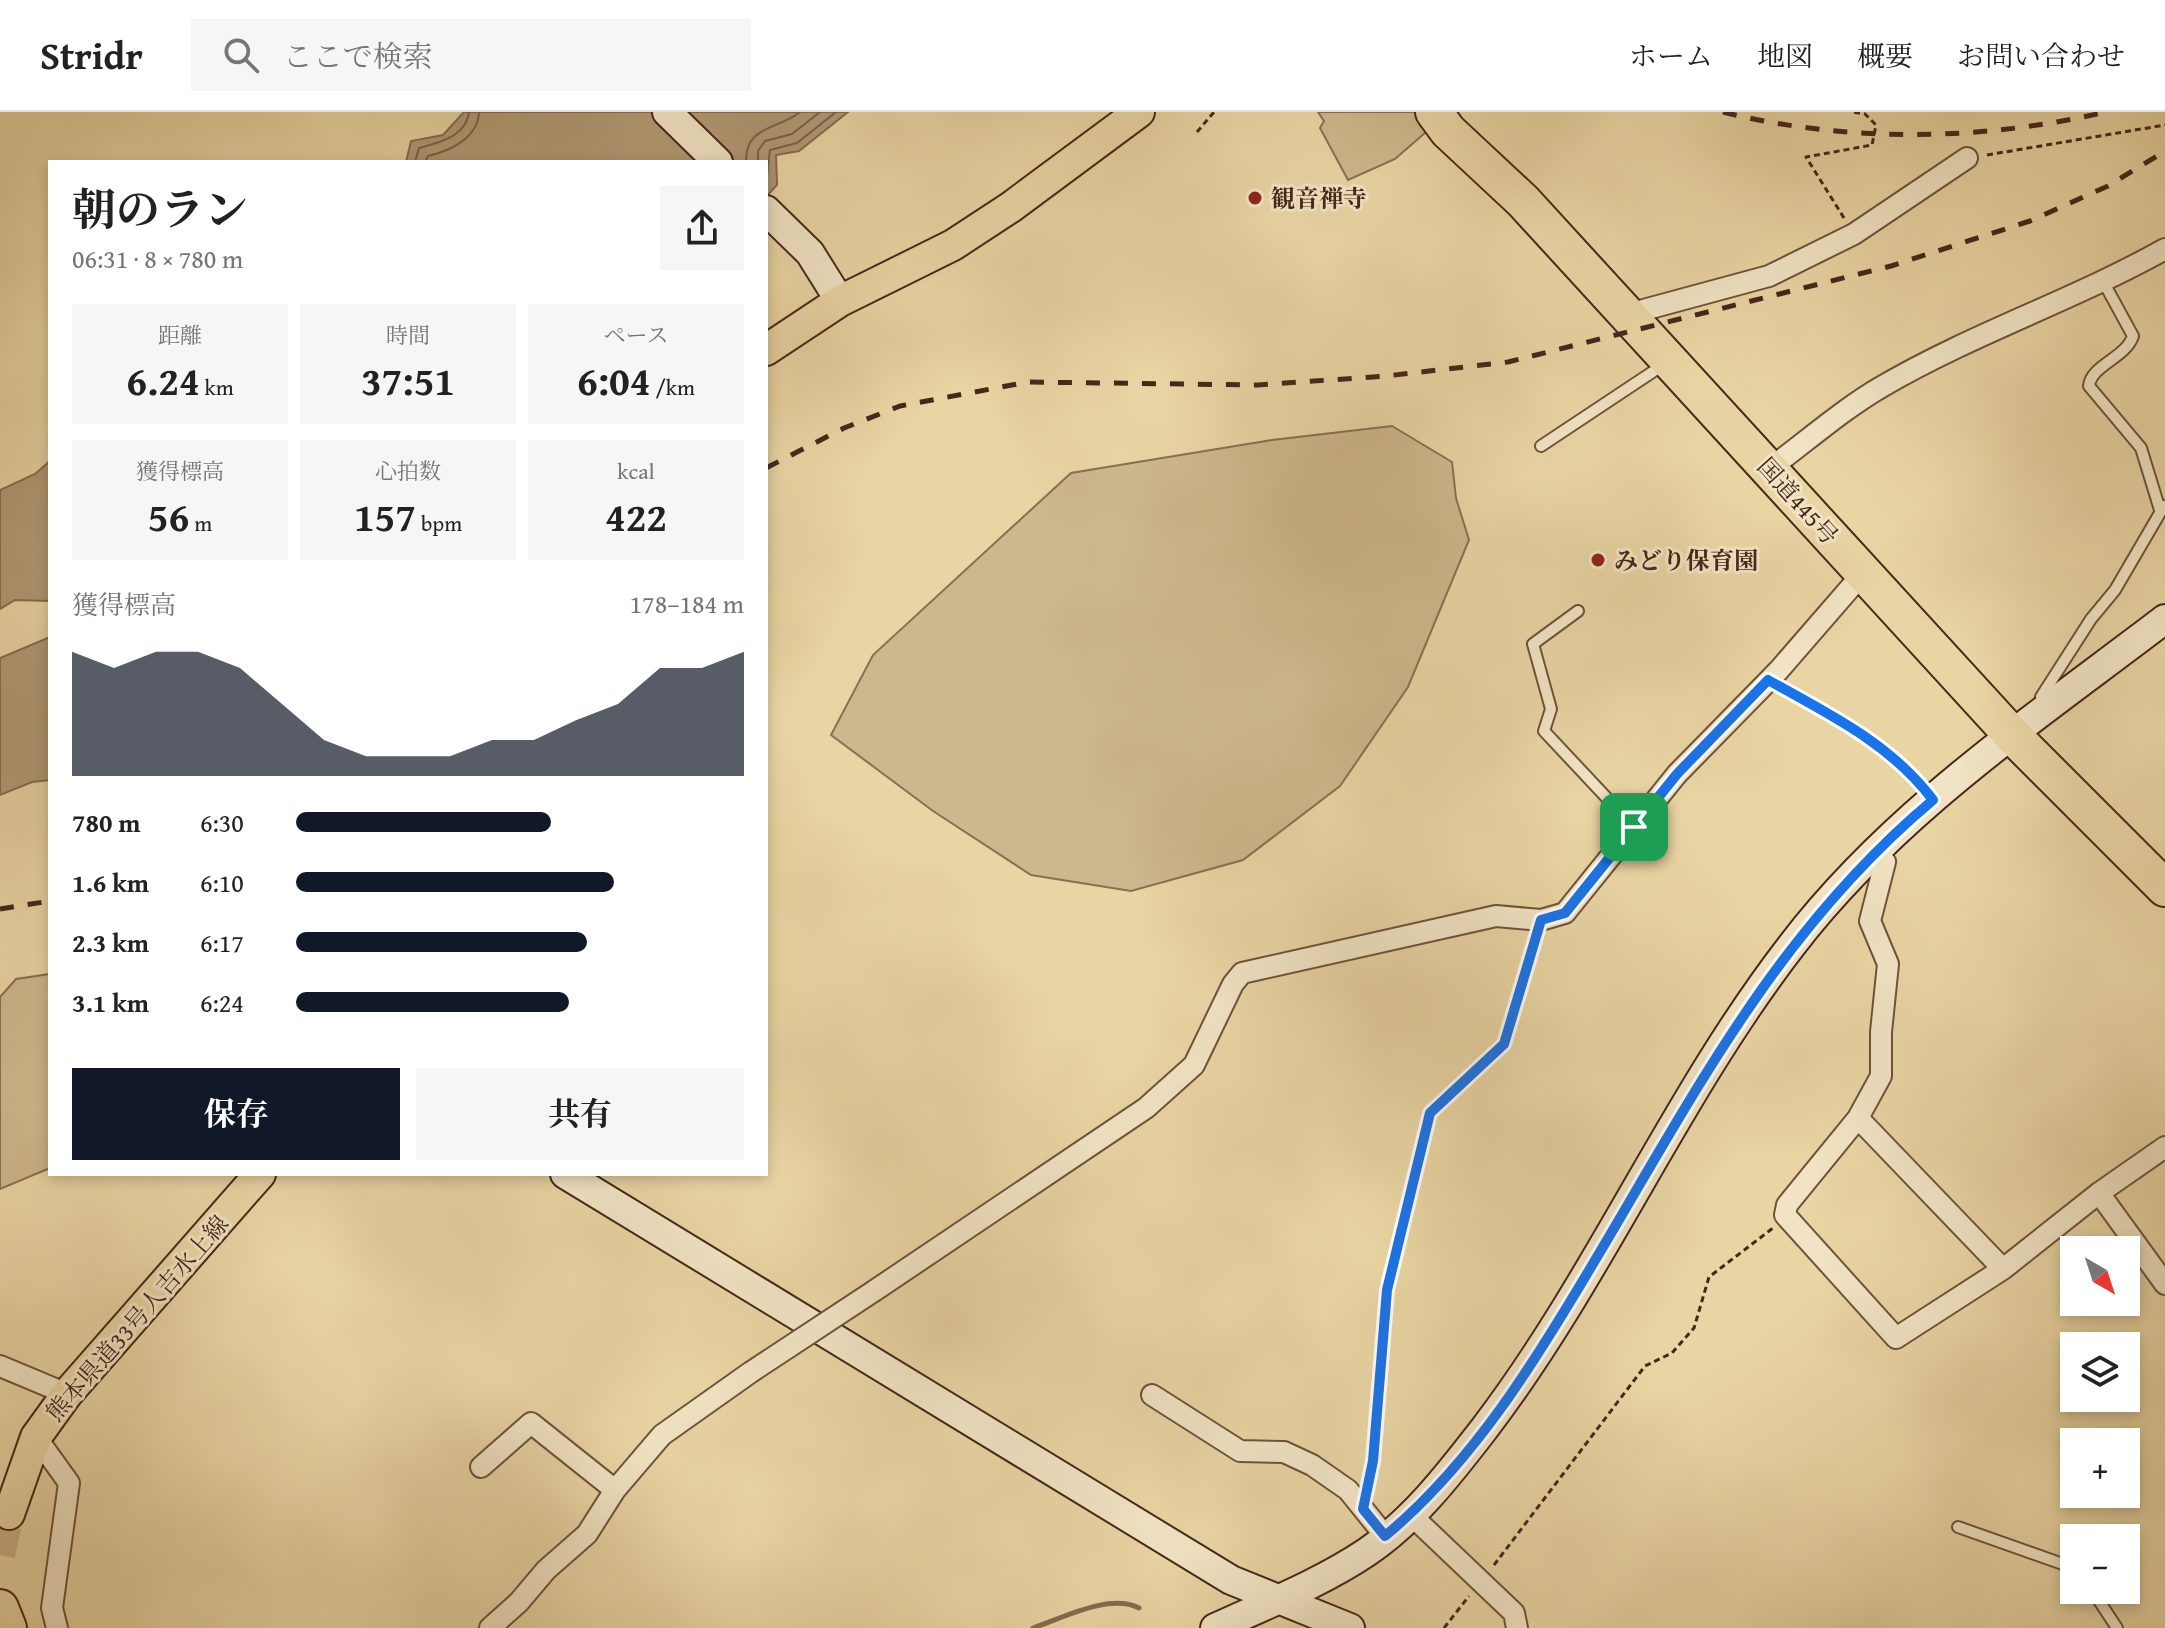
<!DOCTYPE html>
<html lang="ja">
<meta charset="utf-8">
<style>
:root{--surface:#fff;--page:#f6f6f6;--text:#222;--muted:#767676;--line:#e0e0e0;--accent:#111827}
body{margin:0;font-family:"Gentium Book Plus","Noto Serif JP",serif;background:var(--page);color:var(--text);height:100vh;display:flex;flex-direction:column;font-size:30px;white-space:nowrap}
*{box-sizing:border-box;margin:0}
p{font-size:26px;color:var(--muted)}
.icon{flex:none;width:44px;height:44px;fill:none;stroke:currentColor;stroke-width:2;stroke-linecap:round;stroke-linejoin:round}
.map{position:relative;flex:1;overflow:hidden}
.panel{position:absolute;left:48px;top:48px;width:720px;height:1016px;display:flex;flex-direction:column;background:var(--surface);border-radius:0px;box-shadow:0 4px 12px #0003}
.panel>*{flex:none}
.needle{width:52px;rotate:141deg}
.fabs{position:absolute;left:2060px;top:1124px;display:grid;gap:16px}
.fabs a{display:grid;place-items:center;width:80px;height:80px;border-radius:0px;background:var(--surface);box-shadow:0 4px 12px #0003;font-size:40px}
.pin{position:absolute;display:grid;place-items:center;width:68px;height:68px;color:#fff;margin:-34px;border-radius:16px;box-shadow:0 4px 12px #0006}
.round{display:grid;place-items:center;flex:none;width:84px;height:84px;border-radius:0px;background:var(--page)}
.headline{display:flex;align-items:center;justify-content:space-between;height:136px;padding:0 24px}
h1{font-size:44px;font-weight:700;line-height:60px}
.metrics{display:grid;grid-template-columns:repeat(3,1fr);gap:12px;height:136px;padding:8px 24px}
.metrics div{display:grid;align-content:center;border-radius:0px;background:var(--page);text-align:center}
.metrics b{font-size:40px;font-weight:700}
.metrics small{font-size:22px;font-weight:400}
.metrics p{font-size:22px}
.chart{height:224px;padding:16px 24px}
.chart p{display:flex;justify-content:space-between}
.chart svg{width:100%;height:144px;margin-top:8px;fill:var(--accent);opacity:.7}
.primary-button{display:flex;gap:16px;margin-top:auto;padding:16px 24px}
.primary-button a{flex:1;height:92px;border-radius:0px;background:var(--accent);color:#fff;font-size:32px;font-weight:700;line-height:92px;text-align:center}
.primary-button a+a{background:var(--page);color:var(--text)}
ul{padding:0 24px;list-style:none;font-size:26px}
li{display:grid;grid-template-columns:128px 96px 1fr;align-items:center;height:60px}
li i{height:20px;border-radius:10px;background:var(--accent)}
header{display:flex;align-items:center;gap:48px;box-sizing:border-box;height:112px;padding:0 40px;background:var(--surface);border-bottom:2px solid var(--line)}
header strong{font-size:38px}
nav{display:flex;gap:44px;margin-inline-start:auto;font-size:28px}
.search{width:560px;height:72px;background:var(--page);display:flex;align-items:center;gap:20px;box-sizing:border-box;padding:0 28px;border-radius:0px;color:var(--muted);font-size:30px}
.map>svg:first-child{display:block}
.green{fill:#cdb78c;stroke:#896f53;stroke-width:2}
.water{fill:#b19974;stroke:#866b50;stroke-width:2}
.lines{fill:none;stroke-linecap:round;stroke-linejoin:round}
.shore{stroke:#7b6047;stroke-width:2}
.stream{stroke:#866b50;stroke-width:5}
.primary-tunnel{stroke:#c8b188;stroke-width:30;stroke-dasharray:30 15;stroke-linecap:butt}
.lane-casing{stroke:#6e523c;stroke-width:14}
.street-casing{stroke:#6e523c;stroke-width:24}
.secondary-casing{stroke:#45271a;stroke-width:32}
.primary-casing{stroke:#45271a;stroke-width:34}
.highway-casing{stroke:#45271a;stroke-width:40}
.path{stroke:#45271a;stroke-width:3;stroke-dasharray:6 4;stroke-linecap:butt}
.lane{stroke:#f1e3c3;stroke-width:10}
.street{stroke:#f1e3c3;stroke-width:20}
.secondary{stroke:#f1e3c3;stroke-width:28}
.primary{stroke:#e9d4a3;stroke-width:30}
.highway{stroke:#e9d4a3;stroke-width:36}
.rail{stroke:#45271a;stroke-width:5;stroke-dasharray:14 14;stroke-linecap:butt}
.street-bridge-casing{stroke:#6e523c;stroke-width:24;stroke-linecap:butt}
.street-bridge{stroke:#f1e3c3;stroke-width:20}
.route-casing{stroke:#fff;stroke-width:16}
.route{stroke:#1a73e8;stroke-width:10}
.poi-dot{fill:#8f2418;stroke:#f1e3c3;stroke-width:3}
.labels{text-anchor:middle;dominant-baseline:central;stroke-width:6;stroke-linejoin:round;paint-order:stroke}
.poi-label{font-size:24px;font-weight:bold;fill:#45271a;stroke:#f1e3c3;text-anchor:start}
.street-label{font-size:24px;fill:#45271a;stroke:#f1e3c3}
</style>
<header>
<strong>Stridr</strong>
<div class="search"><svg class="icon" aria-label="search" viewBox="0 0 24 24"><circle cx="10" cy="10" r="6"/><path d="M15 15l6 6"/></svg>ここで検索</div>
<nav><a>ホーム</a><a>地図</a><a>概要</a><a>お問い合わせ</a></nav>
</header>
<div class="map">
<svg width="2165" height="1516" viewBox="0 0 2165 1516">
<rect width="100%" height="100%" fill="#e9d4a3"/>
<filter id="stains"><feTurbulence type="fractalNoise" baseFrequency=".0025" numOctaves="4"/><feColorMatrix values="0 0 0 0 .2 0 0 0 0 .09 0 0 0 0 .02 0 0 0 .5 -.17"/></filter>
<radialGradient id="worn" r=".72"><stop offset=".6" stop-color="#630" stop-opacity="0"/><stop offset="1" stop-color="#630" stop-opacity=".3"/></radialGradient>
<path class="green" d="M1318 0H1424L1434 13 1395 47 1348 68 1320 16 1324 9Z
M1392 314 1452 350 1456 386 1469 428 1408 575 1340 674 1243 748 1131 779 1031 763 933 699 831 623 873 543 1071 361 1272 328Z
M50 862V1056L0 1077V885L16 867Z"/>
<path class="water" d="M464 0H848L799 39 776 43 777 73 766 85V50H406L411 29 443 23Z
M50 349V489L15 488 0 497V378L35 362Z
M50 525V668L32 670 0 683V546Z"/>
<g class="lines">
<path class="shore" d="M415 50 419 36C438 31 466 25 469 0
M425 50 428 44C450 39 478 26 479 0
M746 50C745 13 778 18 800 0
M758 50V39L765 29 792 22 820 0
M766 73 770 38 797 31 836 0"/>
<path class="stream" d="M1033 1516C1063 1506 1109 1481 1139 1496"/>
<path class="primary-tunnel" d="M0 1443 9 1402"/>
<g class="lane-casing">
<path id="lane" d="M2104 171 2133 224C2126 246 2091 253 2089 274L2141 336 2160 398
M1541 334 1666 251
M1578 499 1533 532 1551 597 1544 619 1634 715
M2041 585 2091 507 2115 478 2164 394
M1363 1397 1373 1349 1387 1178 1430 1001 1504 932 1541 808
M1958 1415 2074 1456
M2092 1478 2117 1516"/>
</g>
<g class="street-casing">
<path id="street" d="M1625 203 1769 164 1854 122 1967 46
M1769 357C1806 330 1843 297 1883 274 1974 221 2074 188 2165 137
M1872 740 1885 750 1870 809 1888 852 1881 920V964L1858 1006 2003 1157 2099 1081 2165 1035
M1858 1006 1787 1093 1785 1103 1896 1226 2003 1157
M2099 1081 2165 1172
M874 1179 1146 996 1194 953 1233 872 1242 861 1496 804 1541 808 1565 801 1677 662 1779 558 1864 460
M0 1254 67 1282
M1152 1283 1240 1339 1284 1340 1312 1353 1348 1378 1385 1424
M36 1325 69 1371 52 1496 57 1516
M481 1355 531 1311 615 1378
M1411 1403 1514 1501 1517 1516
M490 1516 519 1490 546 1458 587 1422 615 1378 662 1323 751 1260"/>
</g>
<g class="secondary-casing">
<path id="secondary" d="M667 0 718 50
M766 98 810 141 840 189
M565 1062 1231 1468 1350 1516
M1215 1516C1265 1493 1321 1471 1367 1440 1414 1408 1450 1361 1484 1317 1600 1165 1675 984 1792 833 1893 701 2034 607 2165 507"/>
</g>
<g class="primary-casing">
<path id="primary" d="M766 238 840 189 953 133 1011 95 1139 0
M9 1402 36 1325 67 1282 260 1062"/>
</g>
<g class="highway-casing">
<path id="highway" d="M1434 0 1448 19 1523 89 2012 623 2165 776
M0 1496 8 1516"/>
</g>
<path class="path" d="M1197 20 1214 0
M1987 43 2165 13
M1844 106 1806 45 1872 33 1876 13 1865 2 1852 0
M1784 577 1870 625 1919 669
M1494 1453 1645 1254 1672 1241 1694 1216 1709 1165 1773 1116
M1444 1516 1469 1484"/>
<use href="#lane" class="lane"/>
<use href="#street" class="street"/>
<use href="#secondary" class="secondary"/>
<use href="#primary" class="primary"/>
<use href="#highway" class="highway"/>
<path class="rail" d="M1723 0C1848 31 1981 29 2106 0
M766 356 844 316 900 294 1028 270 1258 273 1386 264 1508 250 1891 154 2030 109 2108 74 2165 39
M0 797 50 789"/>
<g class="street-bridge-casing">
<path id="street-bridge" d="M751 1260 874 1179"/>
</g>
<use href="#street-bridge" class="street-bridge"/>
</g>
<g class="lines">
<g class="route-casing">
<path id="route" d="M1768 568C1830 603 1890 631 1933 688 1778 818 1696 979 1594 1150 1536 1248 1473 1351 1385 1424L1363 1397 1373 1349 1387 1178 1430 1001 1504 932 1541 808 1565 801 1677 662Z"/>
</g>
<use href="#route" class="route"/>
</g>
<g class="poi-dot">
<circle cx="1255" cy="86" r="8"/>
<circle cx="1598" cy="448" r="8"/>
</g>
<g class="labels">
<g class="poi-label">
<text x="1271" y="86">観音禅寺</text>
<text x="1614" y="448">みどり保育園</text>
</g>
<g class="street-label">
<text transform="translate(1798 389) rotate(48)">国道445号</text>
<text transform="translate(137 1206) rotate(-49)">熊本県道33号人吉水上線</text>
</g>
</g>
<rect width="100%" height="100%" filter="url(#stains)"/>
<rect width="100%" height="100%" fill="url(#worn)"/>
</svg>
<div class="fabs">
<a><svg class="needle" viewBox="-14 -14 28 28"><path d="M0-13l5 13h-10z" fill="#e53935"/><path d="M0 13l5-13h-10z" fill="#767676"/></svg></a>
<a><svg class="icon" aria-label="layers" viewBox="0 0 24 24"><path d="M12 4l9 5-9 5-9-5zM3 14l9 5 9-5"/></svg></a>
<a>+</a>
<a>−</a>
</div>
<div class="pin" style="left:1634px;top:715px;background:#1e9e55"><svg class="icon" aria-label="arrive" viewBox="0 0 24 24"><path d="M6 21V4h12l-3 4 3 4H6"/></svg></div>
<section class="panel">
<div class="headline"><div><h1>朝のラン</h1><p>06:31 · 8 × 780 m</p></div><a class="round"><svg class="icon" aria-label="share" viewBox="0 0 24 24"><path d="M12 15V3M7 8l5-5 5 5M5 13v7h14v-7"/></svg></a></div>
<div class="metrics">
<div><p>距離</p><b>6.24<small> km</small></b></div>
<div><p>時間</p><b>37:51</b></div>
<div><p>ペース</p><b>6:04<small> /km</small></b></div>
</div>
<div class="metrics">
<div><p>獲得標高</p><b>56<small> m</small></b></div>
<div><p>心拍数</p><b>157<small> bpm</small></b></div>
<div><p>kcal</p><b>422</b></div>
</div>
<div class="chart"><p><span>獲得標高</span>178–184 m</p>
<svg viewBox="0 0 160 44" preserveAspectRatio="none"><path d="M0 44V6L10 11L20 6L30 6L40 11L50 22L60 33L70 38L80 38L90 38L100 33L110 33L120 27L130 22L140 11L150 11L160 6V44z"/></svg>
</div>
<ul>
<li><b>780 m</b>6:30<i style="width:57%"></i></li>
<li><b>1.6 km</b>6:10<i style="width:71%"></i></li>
<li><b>2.3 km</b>6:17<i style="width:65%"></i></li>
<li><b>3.1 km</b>6:24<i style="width:61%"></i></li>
</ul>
<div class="primary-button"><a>保存</a><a>共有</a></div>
</section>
</div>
